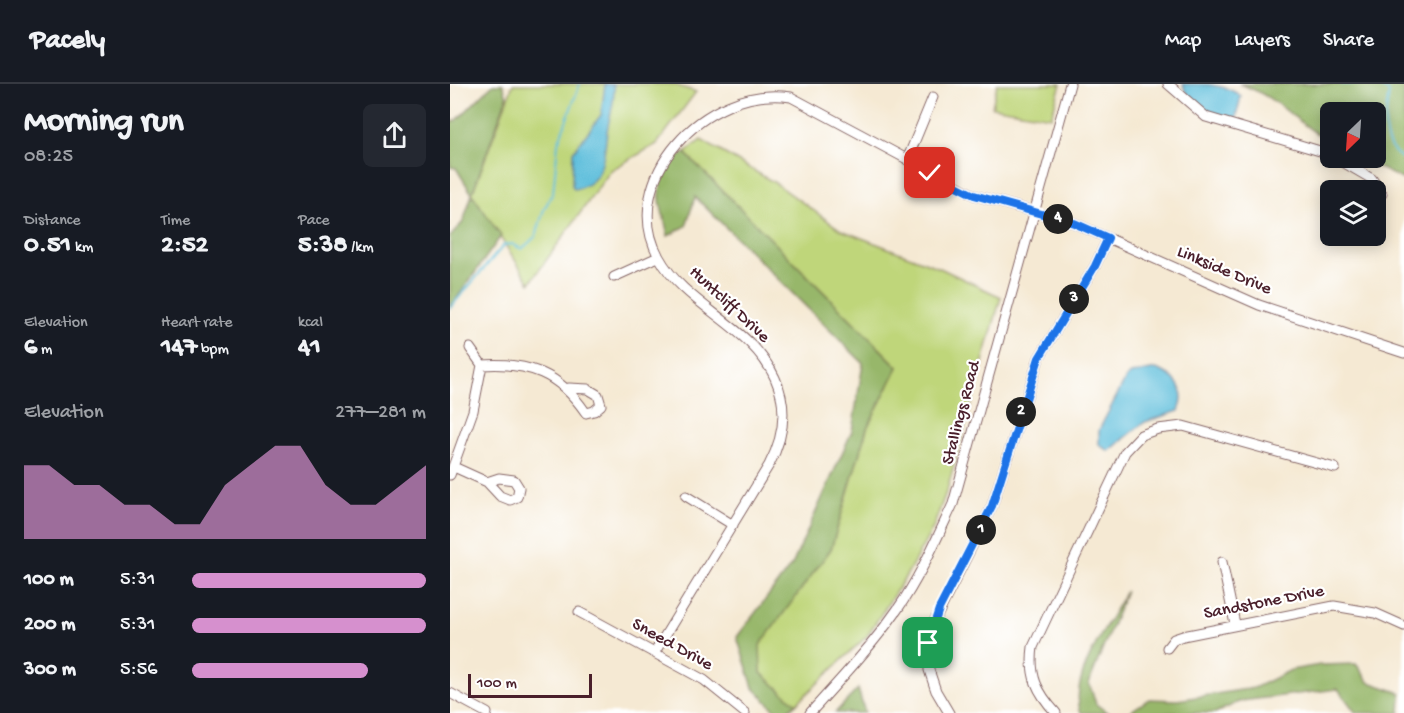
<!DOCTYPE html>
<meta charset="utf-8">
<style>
:root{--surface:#171b24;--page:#242831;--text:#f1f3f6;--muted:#9ea1a6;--line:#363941;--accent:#d690ce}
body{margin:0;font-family:"Gochi Hand",sans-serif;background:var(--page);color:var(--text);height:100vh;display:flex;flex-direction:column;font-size:22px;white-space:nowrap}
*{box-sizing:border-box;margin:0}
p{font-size:20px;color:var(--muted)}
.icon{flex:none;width:33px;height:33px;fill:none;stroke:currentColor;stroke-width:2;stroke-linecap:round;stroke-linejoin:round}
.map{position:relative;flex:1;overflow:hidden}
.details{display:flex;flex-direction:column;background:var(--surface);width:450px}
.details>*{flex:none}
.needle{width:39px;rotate:205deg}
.tools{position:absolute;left:870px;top:18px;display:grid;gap:12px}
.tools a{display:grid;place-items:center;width:66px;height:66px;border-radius:9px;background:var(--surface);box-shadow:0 3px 15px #0003;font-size:30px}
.scale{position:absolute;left:18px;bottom:15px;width:124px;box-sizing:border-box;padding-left:6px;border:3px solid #4a1f2b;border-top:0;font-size:16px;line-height:21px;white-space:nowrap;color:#4a1f2b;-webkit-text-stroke:4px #fff;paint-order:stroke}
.pin{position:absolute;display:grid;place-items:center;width:51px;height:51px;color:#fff;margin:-26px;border-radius:12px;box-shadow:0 3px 9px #0006}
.km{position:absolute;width:30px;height:30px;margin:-15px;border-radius:50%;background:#222;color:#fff;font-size:16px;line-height:30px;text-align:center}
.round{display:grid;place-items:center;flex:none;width:63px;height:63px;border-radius:9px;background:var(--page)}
.overview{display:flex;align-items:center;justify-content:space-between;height:102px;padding:0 24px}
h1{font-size:33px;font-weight:700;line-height:45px}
.stats{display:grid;grid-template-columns:repeat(3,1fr);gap:9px;height:102px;padding:6px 24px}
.stats div{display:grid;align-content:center}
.stats b{font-size:26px;font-weight:700}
.stats small{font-size:16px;font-weight:400}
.stats p{font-size:16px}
.chart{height:168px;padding:12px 24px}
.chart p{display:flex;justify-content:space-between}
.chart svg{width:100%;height:108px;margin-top:6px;fill:var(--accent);opacity:.7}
ul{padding:0 24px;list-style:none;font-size:20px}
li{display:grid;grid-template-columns:96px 72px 1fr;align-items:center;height:45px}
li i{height:15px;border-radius:8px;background:var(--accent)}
header{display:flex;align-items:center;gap:36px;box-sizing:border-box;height:84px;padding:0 30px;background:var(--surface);border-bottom:2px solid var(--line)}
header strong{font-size:28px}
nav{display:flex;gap:33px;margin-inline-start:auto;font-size:21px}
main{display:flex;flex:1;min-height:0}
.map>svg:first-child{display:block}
.green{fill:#bfd67a;stroke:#847a52;stroke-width:1.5}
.forest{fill:#97b76a;stroke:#706b4a;stroke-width:1.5}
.water{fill:#5dbedb;stroke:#546e83;stroke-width:1.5}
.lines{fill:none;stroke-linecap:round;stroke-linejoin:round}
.stream{stroke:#5dbedb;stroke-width:2}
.minor-casing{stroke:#866666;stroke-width:11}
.minor{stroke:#fff;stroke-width:9}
.route-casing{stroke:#fff;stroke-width:12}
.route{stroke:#1a73e8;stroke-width:8}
.labels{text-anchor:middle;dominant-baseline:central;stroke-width:4.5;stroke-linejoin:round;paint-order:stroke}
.street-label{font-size:18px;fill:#4a1f2b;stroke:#fff}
</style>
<header>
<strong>Pacely</strong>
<nav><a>Map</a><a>Layers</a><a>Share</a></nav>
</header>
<main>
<section class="details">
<div class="overview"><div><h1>Morning run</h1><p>08:25</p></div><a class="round"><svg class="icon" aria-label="share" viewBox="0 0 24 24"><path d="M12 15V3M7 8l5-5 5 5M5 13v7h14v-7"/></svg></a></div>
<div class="stats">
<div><p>Distance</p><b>0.51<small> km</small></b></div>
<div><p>Time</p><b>2:52</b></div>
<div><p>Pace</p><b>5:38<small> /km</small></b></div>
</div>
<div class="stats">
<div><p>Elevation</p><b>6<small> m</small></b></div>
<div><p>Heart rate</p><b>147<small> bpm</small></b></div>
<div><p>kcal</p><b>41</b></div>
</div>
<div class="chart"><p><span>Elevation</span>277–281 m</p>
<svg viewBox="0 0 160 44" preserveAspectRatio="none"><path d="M0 44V14L10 14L20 22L30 22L40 30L50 30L60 38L70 38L80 22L90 14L100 6L110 6L120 22L130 30L140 30L150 22L160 14V44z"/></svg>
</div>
<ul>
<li><b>100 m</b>5:31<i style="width:100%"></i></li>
<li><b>200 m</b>5:31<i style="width:100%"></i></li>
<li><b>300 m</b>5:56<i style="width:75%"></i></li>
</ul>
</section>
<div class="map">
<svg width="954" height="629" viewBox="0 0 954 629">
<rect width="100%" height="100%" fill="#fff"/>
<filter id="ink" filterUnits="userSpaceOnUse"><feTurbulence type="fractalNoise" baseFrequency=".0167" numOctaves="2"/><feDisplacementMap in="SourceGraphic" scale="12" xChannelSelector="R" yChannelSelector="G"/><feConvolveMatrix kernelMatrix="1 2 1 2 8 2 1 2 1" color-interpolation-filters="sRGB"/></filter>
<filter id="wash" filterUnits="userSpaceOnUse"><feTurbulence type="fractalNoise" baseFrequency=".008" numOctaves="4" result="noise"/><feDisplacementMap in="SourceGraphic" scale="24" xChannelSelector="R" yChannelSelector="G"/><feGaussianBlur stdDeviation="1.35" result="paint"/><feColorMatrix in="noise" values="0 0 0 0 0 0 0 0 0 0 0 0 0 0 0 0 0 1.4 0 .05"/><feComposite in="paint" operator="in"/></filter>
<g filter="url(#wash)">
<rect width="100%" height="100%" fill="#f5e9d3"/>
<path class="green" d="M63 0H222L246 8 207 60 161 86 80 199 22 110Z
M547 0H611L601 33 542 23Z
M251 56 325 99 391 146 490 184 551 213 498 403 483 444 456 492 417 552 346 620 311 589 309 561 381 465 417 344 448 283 235 69Z"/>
<path class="forest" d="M43 0H53L57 13 22 110 51 152 0 224V153L13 138 22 110 6 84 0 83V39L7 36Z
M789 0H954V96L909 74H926V28H880V58C847 40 826 11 789 0Z
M235 69 448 283 417 344 381 465 310 561 311 589 346 620 335 629H328L303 603 287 553 343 479 402 347 413 279 245 113 236 142 218 152C216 140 211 127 210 115 208 100 219 73 235 69Z
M676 507 639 599 646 620 658 629H631C617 595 660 538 676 507Z
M906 580 919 598 951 609 950 629H906L888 605 791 617 765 629H678L699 615 727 616 804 604 841 586 870 581Z
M408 605 415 629H385Z"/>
<path class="water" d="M155 0 164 1C165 20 161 25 158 42 153 68 157 100 124 105L122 101 123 68 151 31Z
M733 0C754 0 775 0 791 12L786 34 778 36C764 31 735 16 733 0Z
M706 285C725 291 738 306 729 327L695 338 659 367 649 361V346L676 294 681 290Z"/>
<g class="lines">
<path class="stream" d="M892 0H908
M927 0 939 8C936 31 927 61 954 75
M0 224 54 161 62 160 72 165 86 152 94 125 103 109 108 59 130 0"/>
</g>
</g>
<g filter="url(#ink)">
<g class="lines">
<g class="minor-casing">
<path id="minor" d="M718 0 756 33 880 70
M886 74 922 95 932 110
M457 76 483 13
M164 193 208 173
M32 281C79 278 109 289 136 329L144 327 151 321 148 311 138 305 119 304
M4 383 37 398 50 412 60 416 67 413 69 404 64 396 49 394 37 398
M0 391 23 327 32 281 20 264
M236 412 283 441
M772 478 785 540
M129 528 254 596 295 629
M717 564 724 555 733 552 884 522 925 529 954 542
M205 568 319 381C334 353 338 323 325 294 301 241 236 223 209 173 167 97 255 0 341 13L524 111 624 139 809 221 954 269
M0 609 37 629
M360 629C390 596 421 563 447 526 470 493 486 456 503 420L620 0
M499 629 486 607 479 586 480 546 542 422 589 274 645 182 658 154
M606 629C587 608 579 592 583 563L675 368 691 351 708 345 733 342 885 384"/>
</g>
<use href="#minor" class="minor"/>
</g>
</g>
<g class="lines" filter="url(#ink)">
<g class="route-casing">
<path id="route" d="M478 559 489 525 542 422 589 274 645 182 658 154 624 139 524 111 480 89"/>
</g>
<use href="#route" class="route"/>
</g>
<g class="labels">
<g class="street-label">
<text transform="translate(774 187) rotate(23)">Linkside Drive</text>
<text transform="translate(279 221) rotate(43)">Huntcliff Drive</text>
<text transform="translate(512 329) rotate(-75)">Stallings Road</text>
<text transform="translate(814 519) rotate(-11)">Sandstone Drive</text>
<text transform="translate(222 561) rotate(29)">Sneed Drive</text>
</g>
</g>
</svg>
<div class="tools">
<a><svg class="needle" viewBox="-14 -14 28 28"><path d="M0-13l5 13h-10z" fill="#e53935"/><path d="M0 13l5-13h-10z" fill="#9ea1a6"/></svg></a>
<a><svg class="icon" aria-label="layers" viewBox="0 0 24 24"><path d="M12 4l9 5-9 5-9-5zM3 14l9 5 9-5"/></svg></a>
</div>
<div class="scale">100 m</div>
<div class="pin" style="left:478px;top:559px;background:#1e9e55"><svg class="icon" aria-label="arrive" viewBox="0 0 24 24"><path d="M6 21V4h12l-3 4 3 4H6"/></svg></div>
<div class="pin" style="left:480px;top:89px;background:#d93025"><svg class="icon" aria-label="check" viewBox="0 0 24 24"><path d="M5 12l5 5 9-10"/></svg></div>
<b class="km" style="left:531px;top:446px">1</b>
<b class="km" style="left:571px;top:328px">2</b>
<b class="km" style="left:624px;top:215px">3</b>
<b class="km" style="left:608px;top:135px">4</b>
</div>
</main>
